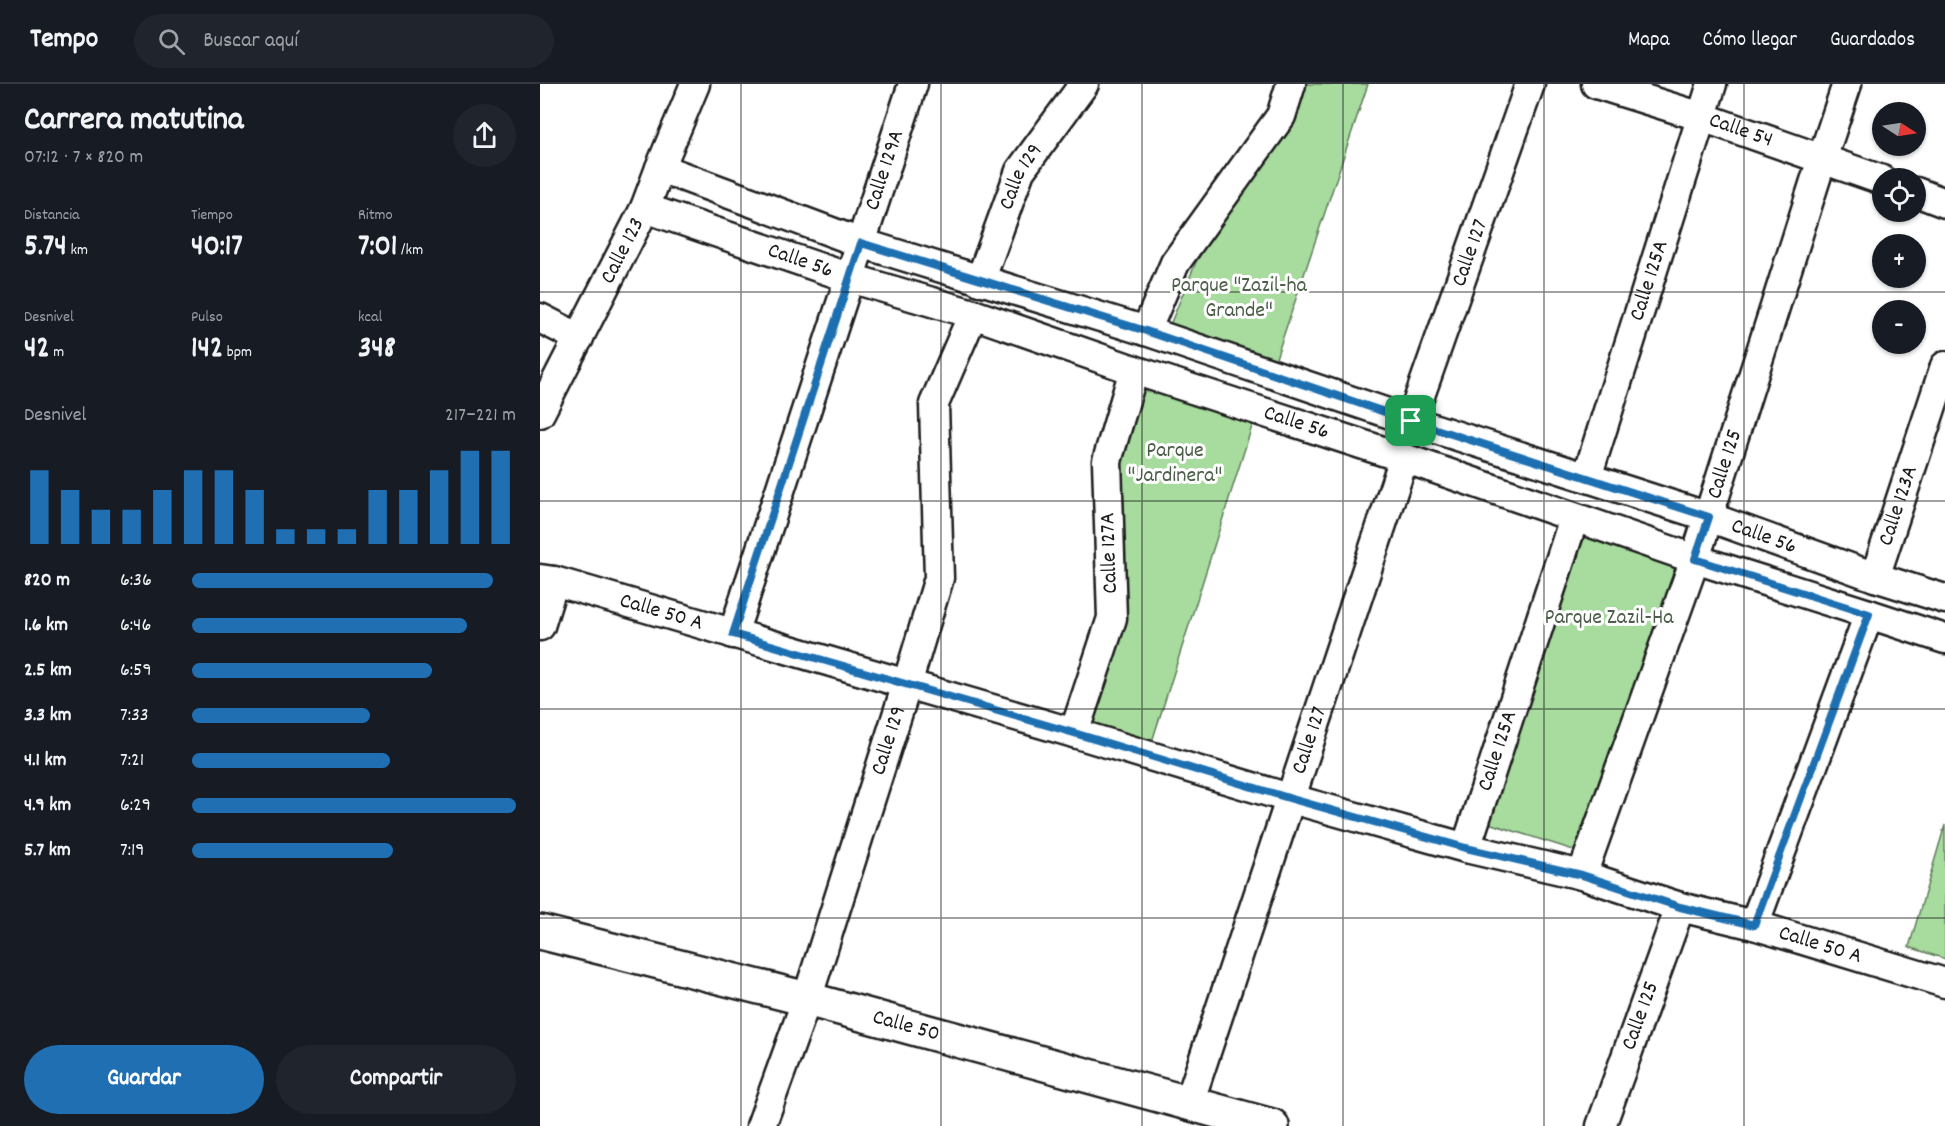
<!DOCTYPE html>
<html lang="es">
<meta charset="utf-8">
<style>
:root{--surface:#171b24;--page:#20242c;--text:#f1f3f6;--muted:#9ea1a6;--line:#363941;--accent:#1f6fb2}
body{margin:0;font-family:Dekko,sans-serif;background:var(--page);color:var(--text);height:100vh;display:flex;flex-direction:column;font-size:22px;white-space:nowrap}
*{box-sizing:border-box;margin:0}
p{font-size:20px;color:var(--muted)}
.icon{flex:none;width:33px;height:33px;fill:none;stroke:currentColor;stroke-width:2;stroke-linecap:round;stroke-linejoin:round}
.map{position:relative;flex:1;overflow:hidden}
.details{display:flex;flex-direction:column;background:var(--surface);width:540px}
.details>*{flex:none}
.needle{width:39px;rotate:102deg}
.controls{position:absolute;left:1332px;top:18px;display:grid;gap:12px}
.controls a{display:grid;place-items:center;width:54px;height:54px;border-radius:50%;background:var(--surface);box-shadow:0 2px 4px #0004;font-size:30px}
.pin{position:absolute;display:grid;place-items:center;width:51px;height:51px;color:#fff;margin:-26px;border-radius:12px;box-shadow:0 3px 9px #0006}
.round{display:grid;place-items:center;flex:none;width:63px;height:63px;border-radius:32px;background:var(--page)}
.headline{display:flex;align-items:center;justify-content:space-between;height:102px;padding:0 24px}
h1{font-size:33px;font-weight:700;line-height:45px}
.metrics{display:grid;grid-template-columns:repeat(3,1fr);gap:9px;height:102px;padding:6px 24px}
.metrics div{display:grid;align-content:center}
.metrics b{font-size:30px;font-weight:700}
.metrics small{font-size:16px;font-weight:400}
.metrics p{font-size:16px}
.chart{height:168px;padding:12px 24px}
.chart p{display:flex;justify-content:space-between}
.chart svg{width:100%;height:108px;margin-top:6px;stroke:var(--accent);stroke-width:6}
.button{display:flex;gap:12px;margin-top:auto;padding:12px 24px}
.button a{flex:1;height:69px;border-radius:36px;background:var(--accent);color:#fff;font-size:24px;font-weight:700;line-height:69px;text-align:center}
.button a+a{background:var(--page);color:var(--text)}
ul{padding:0 24px;list-style:none;font-size:20px}
li{display:grid;grid-template-columns:96px 72px 1fr;align-items:center;height:45px}
li i{height:15px;border-radius:8px;background:var(--accent)}
header{display:flex;align-items:center;gap:36px;box-sizing:border-box;height:84px;padding:0 30px;background:var(--surface);border-bottom:2px solid var(--line)}
header strong{font-size:28px}
nav{display:flex;gap:33px;margin-inline-start:auto;font-size:21px}
.search{width:420px;height:54px;background:var(--page);display:flex;align-items:center;gap:15px;box-sizing:border-box;padding:0 21px;border-radius:33px;color:var(--muted);font-size:22px}
main{display:flex;flex:1;min-height:0}
.map>svg:first-child{display:block}
.park{fill:#a7dc9e;stroke:#627c5d;stroke-width:1.5}
.lines{fill:none;stroke-linecap:round;stroke-linejoin:round}
.street-casing{stroke:#1c1c1c;stroke-width:33}
.secondary-casing{stroke:#1c1c1c;stroke-width:38}
.street{stroke:#fff;stroke-width:28}
.secondary{stroke:#fff;stroke-width:33}
.route-casing{stroke:#fff;stroke-width:12}
.route{stroke:#1f6fb2;stroke-width:8}
.grid{fill:none;stroke:#1c1c1c;stroke-width:1.5;stroke-opacity:0.55}
.labels{text-anchor:middle;dominant-baseline:central;stroke-width:6;stroke-linejoin:round;paint-order:stroke}
.street-label{font-size:22px;fill:#1c1c1c;stroke:#fff}
.park-label{font-size:22px;fill:#4d5f4a;stroke:#fff}
</style>
<header>
<strong>Tempo</strong>
<div class="search"><svg class="icon" aria-label="search" viewBox="0 0 24 24"><circle cx="10" cy="10" r="6"/><path d="M15 15l6 6"/></svg>Buscar aquí</div>
<nav><a>Mapa</a><a>Cómo llegar</a><a>Guardados</a></nav>
</header>
<main>
<section class="details">
<div class="headline"><div><h1>Carrera matutina</h1><p>07:12 · 7 × 820 m</p></div><a class="round"><svg class="icon" aria-label="share" viewBox="0 0 24 24"><path d="M12 15V3M7 8l5-5 5 5M5 13v7h14v-7"/></svg></a></div>
<div class="metrics">
<div><p>Distancia</p><b>5.74<small> km</small></b></div>
<div><p>Tiempo</p><b>40:17</b></div>
<div><p>Ritmo</p><b>7:01<small> /km</small></b></div>
</div>
<div class="metrics">
<div><p>Desnivel</p><b>42<small> m</small></b></div>
<div><p>Pulso</p><b>142<small> bpm</small></b></div>
<div><p>kcal</p><b>348</b></div>
</div>
<div class="chart"><p><span>Desnivel</span>217–221 m</p>
<svg viewBox="0 0 160 44" preserveAspectRatio="none"><path d="M5 44V14M15 44V22M25 44V30M35 44V30M45 44V22M55 44V14M65 44V14M75 44V22M85 44V38M95 44V38M105 44V38M115 44V22M125 44V22M135 44V14M145 44V6M155 44V6"/></svg>
</div>
<ul>
<li><b>820 m</b>6:36<i style="width:93%"></i></li>
<li><b>1.6 km</b>6:46<i style="width:85%"></i></li>
<li><b>2.5 km</b>6:59<i style="width:74%"></i></li>
<li><b>3.3 km</b>7:33<i style="width:55%"></i></li>
<li><b>4.1 km</b>7:21<i style="width:61%"></i></li>
<li><b>4.9 km</b>6:29<i style="width:100%"></i></li>
<li><b>5.7 km</b>7:19<i style="width:62%"></i></li>
</ul>
<div class="button"><a>Guardar</a><a>Compartir</a></div>
</section>
<div class="map">
<svg width="1405" height="1042" viewBox="0 0 1405 1042">
<rect width="100%" height="100%" fill="#fff"/>
<filter id="ink" filterUnits="userSpaceOnUse"><feTurbulence type="fractalNoise" baseFrequency=".0167" numOctaves="2"/><feDisplacementMap in="SourceGraphic" scale="12" xChannelSelector="R" yChannelSelector="G"/><feConvolveMatrix kernelMatrix="1 2 1 2 8 2 1 2 1" color-interpolation-filters="sRGB"/></filter>
<g filter="url(#ink)">
<path class="park" d="M757 0H828L733 283 627 248 656 178 747 33Z
M594 297 714 336 610 664 539 643 577 528 572 371Z
M1038 449 1147 484 1043 769 939 736Z
M1405 741V875L1369 863Z"/>
<g class="lines">
<g class="street-casing">
<g id="street">
<path id="s1" d="M1056 0 1162 33 1342 96"/>
<path id="s2" d="M120 84 321 159 606 247 871 337 1169 433 1335 493 1405 515"/>
<path d="M1376 108 1405 119"/>
<path id="s3" d="M105 124 310 194 433 230 594 286 864 374 1155 475 1329 530 1405 555"/>
<path id="s4" d="M440 197 480 87 544 0"/>
<path d="M0 234 39 254"/>
<path d="M606 247 635 179 741 32 751 0"/>
<path id="s5" d="M0 329 105 124 120 84 155 0"/>
<path id="s6" d="M871 337 990 0"/>
<path id="s7" d="M1047 393 1172 0"/>
<path id="s8" d="M1335 493 1405 282"/>
<path id="s9" d="M0 495 14 497 534 649 752 715 926 764 1042 791 1140 823 1214 841 1405 899"/>
<path d="M0 542 14 497"/>
<path id="s10" d="M193 550 373 0"/>
<path d="M534 649 572 534 567 377 594 286"/>
<path id="s11" d="M926 764 1034 434"/>
<path id="s12" d="M1042 791 1155 475 1282 75 1307 0"/>
<path d="M1214 841 1329 530"/>
<path id="s13" d="M649 1019 864 374"/>
<path id="s14" d="M221 1042 267 915 367 600 399 494 394 320 433 230"/>
<path id="s15" d="M1061 1042 1140 823"/>
</g>
</g>
<g class="secondary-casing">
<g id="secondary">
<path id="s16" d="M0 848 267 915 732 1042"/>
</g>
</g>
<use href="#street" class="street"/>
<use href="#secondary" class="secondary"/>
</g>
</g>
<g class="lines" filter="url(#ink)">
<g class="route-casing">
<path id="route" d="M321 159 606 247 871 337 1169 433 1155 475 1329 530 1214 841 1140 823 1042 791 926 764 752 715 534 649 193 550Z"/>
</g>
<use href="#route" class="route"/>
</g>
<path class="grid" d="M201 0V1042M401 0V1042M602 0V1042M803 0V1042M1004 0V1042M1204 0V1042M0 208H1405M0 417H1405M0 625H1405M0 834H1405"/>
<g class="labels">
<g class="street-label">
<text stroke="none"><textPath href="#s1" startOffset="152">Calle 54</textPath></text>
<text stroke="none"><textPath href="#s10" startOffset="488">Calle 129A</textPath></text>
<text stroke="none"><textPath href="#s4" startOffset="112">Calle 129</textPath></text>
<text stroke="none"><textPath href="#s5" startOffset="182">Calle 123</textPath></text>
<text stroke="none"><textPath href="#s6" startOffset="178">Calle 127</textPath></text>
<text stroke="none"><textPath href="#s3" startOffset="164">Calle 56</textPath></text>
<text stroke="none"><textPath href="#s7" startOffset="206">Calle 125A</textPath></text>
<text stroke="none"><textPath href="#s3" startOffset="686">Calle 56</textPath></text>
<text stroke="none"><textPath href="#s12" startOffset="435">Calle 125</textPath></text>
<text stroke="none"><textPath href="#s8" startOffset="75">Calle 123A</textPath></text>
<text stroke="none"><textPath href="#s2" startOffset="1164">Calle 56</textPath></text>
<text transform="translate(570 469) rotate(-92)">Calle 127A</text>
<text stroke="none"><textPath href="#s9" startOffset="126">Calle 50 A</textPath></text>
<text stroke="none"><textPath href="#s14" startOffset="406">Calle 129</textPath></text>
<text stroke="none"><textPath href="#s13" startOffset="382">Calle 127</textPath></text>
<text stroke="none"><textPath href="#s11" startOffset="102">Calle 125A</textPath></text>
<text stroke="none"><textPath href="#s9" startOffset="1332">Calle 50 A</textPath></text>
<text stroke="none"><textPath href="#s15" startOffset="117">Calle 125</textPath></text>
<text stroke="none"><textPath href="#s16" startOffset="378">Calle 50</textPath></text>
</g>
<g class="park-label">
<text x="699" y="202">Parque "Zazil-ha<tspan x="699" dy="25">Grande"</tspan></text>
<text x="635" y="367">Parque<tspan x="635" dy="25">"Jardinera"</tspan></text>
<text x="1069" y="534">Parque Zazil-Ha</text>
</g>
</g>
</svg>
<div class="controls">
<a><svg class="needle" viewBox="-14 -14 28 28"><path d="M0-13l5 13h-10z" fill="#e53935"/><path d="M0 13l5-13h-10z" fill="#9ea1a6"/></svg></a>
<a><svg class="icon" aria-label="locate" viewBox="0 0 24 24"><circle cx="12" cy="12" r="6"/><path d="M12 2v4M12 18v4M2 12h4M18 12h4"/></svg></a>
<a>+</a>
<a>−</a>
</div>
<div class="pin" style="left:871px;top:337px;background:#1e9e55"><svg class="icon" aria-label="arrive" viewBox="0 0 24 24"><path d="M6 21V4h12l-3 4 3 4H6"/></svg></div>
</div>
</main>
